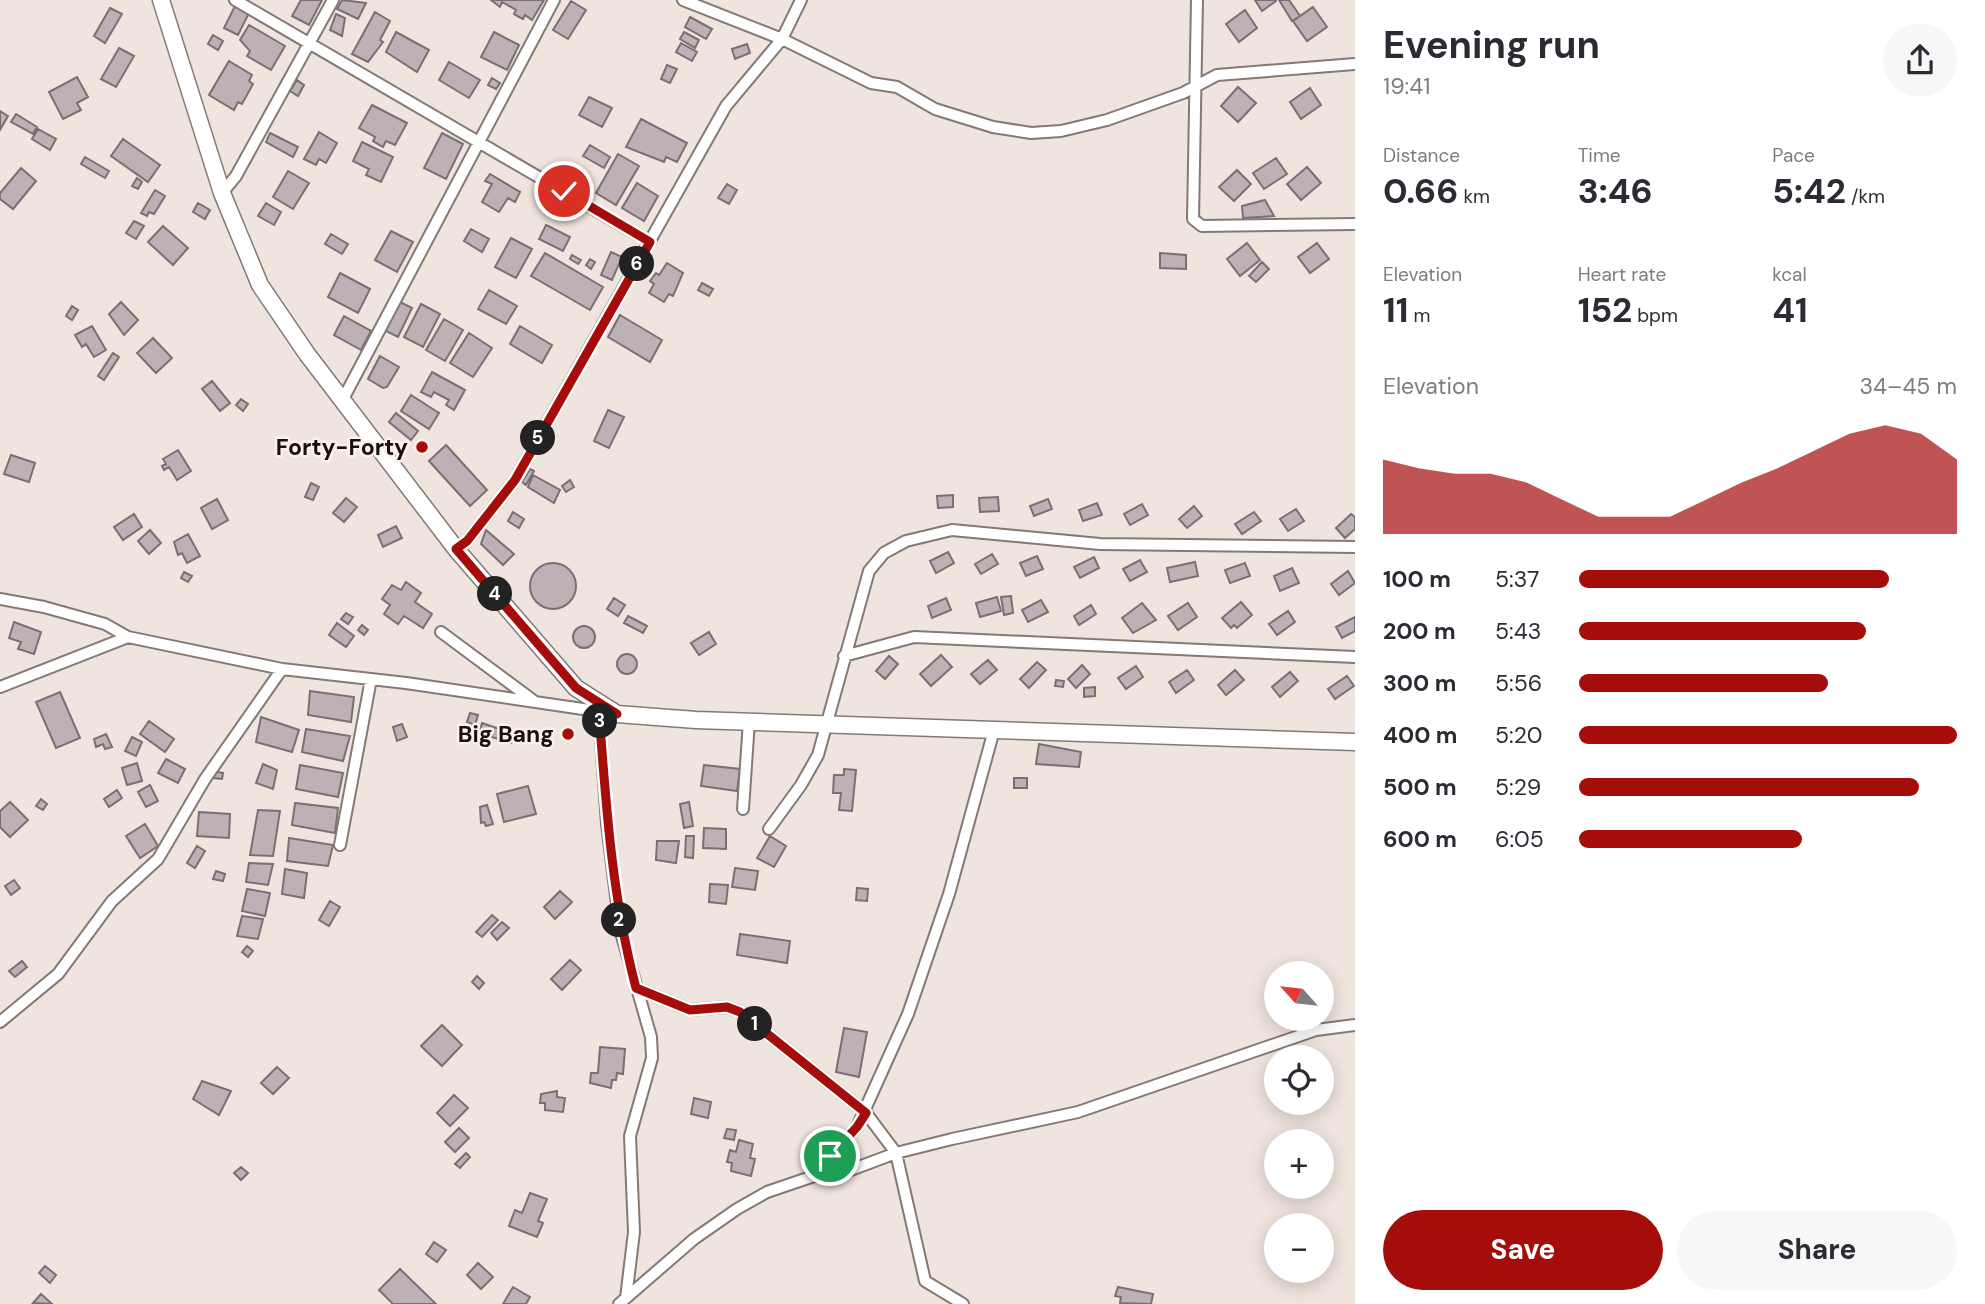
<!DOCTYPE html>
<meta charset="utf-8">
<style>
:root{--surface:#fff;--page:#f7f7f7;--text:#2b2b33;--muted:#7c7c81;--accent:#a40d0a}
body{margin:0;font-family:"DM Sans",sans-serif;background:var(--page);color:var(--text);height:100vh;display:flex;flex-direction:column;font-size:26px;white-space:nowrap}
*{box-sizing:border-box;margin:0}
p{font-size:23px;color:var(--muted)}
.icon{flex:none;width:38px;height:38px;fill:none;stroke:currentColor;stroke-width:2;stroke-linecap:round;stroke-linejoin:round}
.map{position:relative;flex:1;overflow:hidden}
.drawer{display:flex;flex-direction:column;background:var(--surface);width:630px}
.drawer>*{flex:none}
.needle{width:46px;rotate:297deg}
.controls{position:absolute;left:1264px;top:961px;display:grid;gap:14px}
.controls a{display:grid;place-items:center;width:70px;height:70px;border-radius:50%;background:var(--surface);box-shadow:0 4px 18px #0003;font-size:35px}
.pin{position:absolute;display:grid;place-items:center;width:60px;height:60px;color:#fff;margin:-30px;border:4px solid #fff;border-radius:50%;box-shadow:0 2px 7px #0007}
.km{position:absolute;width:35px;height:35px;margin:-18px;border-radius:50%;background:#222;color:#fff;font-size:19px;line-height:35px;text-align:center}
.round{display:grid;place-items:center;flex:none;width:74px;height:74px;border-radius:37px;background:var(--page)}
.head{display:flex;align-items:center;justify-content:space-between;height:119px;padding:0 28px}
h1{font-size:38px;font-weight:700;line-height:52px}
.metrics{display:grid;grid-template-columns:repeat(3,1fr);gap:10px;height:119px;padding:7px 28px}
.metrics div{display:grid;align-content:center}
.metrics b{font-size:35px;font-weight:700}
.metrics small{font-size:19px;font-weight:400}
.metrics p{font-size:19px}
.chart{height:196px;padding:14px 28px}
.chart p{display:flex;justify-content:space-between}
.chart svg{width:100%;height:126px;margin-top:7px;fill:var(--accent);opacity:.7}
.cta{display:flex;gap:14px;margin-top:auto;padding:14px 28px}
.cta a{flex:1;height:80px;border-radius:42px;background:var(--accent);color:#fff;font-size:28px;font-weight:700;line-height:80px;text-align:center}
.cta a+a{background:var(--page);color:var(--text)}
ul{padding:0 28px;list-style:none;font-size:23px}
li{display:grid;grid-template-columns:112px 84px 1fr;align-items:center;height:52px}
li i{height:18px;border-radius:9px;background:var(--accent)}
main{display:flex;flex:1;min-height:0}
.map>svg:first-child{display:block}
.building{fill:#beb1b5;stroke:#7a6f73;stroke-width:2}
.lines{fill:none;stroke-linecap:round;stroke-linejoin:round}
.street-casing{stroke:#847974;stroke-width:14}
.secondary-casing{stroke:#847974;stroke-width:19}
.street{stroke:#fff;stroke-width:10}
.secondary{stroke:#fff;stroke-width:16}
.route-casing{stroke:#fff;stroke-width:14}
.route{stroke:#a40d0a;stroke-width:9}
.poi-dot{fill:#a40d0a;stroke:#fef1ec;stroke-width:2.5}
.labels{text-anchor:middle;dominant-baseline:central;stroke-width:5;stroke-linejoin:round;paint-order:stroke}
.poi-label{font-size:23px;font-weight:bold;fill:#161210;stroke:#fef1ec;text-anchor:end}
</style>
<main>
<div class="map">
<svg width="1355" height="1304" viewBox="0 0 1355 1304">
<rect width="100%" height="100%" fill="#f0e4de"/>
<path class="building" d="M301 0H322L309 25 292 16Z
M342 0 366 3 358 19 337 9Z
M491 0H544L532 20 525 15 523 19 514 14 516 10 502 2 500 7Z
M1255 0H1276V1L1262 11Z
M1279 0H1289L1300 16 1292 21Z
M571 1 586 10 568 39 553 30Z
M236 4 250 11 238 35 224 28Z
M1313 7 1327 27 1307 41 1293 21Z
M110 8 122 14 105 43 94 36Z
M1245 10 1257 28 1239 42 1226 24Z
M375 12 390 21 380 40 383 42 368 62 352 54Z
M336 14 345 18 342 36 330 30Z
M690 17 712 29 706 39 685 27Z
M249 25 285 46 271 70 247 56 250 51 240 40Z
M396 32 429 50 417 72 386 52Z
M494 32 519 45 507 70 481 57Z
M684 32 699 40 695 48 680 39Z
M213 35 223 41 218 50 208 44Z
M681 43 697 52 692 61 676 52Z
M747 44 750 53 735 59 732 49Z
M119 48 134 56 116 87 101 79Z
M229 61 252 75 249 81 253 84 242 104 238 102 234 110 209 95Z
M449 62 480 80 469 98 439 80Z
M667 65 677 69 670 83 661 79Z
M77 77 88 97 77 103 81 110 63 119 49 92Z
M492 78 500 83 496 89 488 85Z
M297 80 304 85 298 96 290 91Z
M1238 87 1256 103 1238 122 1221 106Z
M1310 88 1321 105 1301 119 1290 102Z
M589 97 612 108 602 127 579 115Z
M372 105 407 123 395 145 386 141 383 147 373 141 375 137 359 128Z
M0 111 8 116 0 130Z
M16 114 37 127 33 134 11 122Z
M641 119 687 143 677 162 666 157 664 162 626 147Z
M38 129 56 139 50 150 32 139Z
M319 132 337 143 326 163 319 159 316 165 304 159Z
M270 133 298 147 293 157 266 142Z
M442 133 463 144 446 179 424 168Z
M123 139 160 165 148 182 111 156Z
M362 142 393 157 381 182 366 175 369 169 353 161Z
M590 145 610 157 604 168 583 156Z
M618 154 639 166 616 205 596 193Z
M85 157 109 171 105 178 81 164Z
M1276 158 1287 174 1264 189 1253 173Z
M1307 167 1321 183 1301 200 1287 184Z
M21 168 36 181 13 209 0 199V193Z
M1237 170 1251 184 1234 201 1219 187Z
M288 171 309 183 293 209 273 197Z
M490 174 520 192 515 202 508 198 499 212 482 202 492 184 485 181Z
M137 178 142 182 138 189 132 186Z
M637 183 658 196 644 221 622 208Z
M727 184 737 190 729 204 718 198Z
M155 190 165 196 154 214 149 212 147 216 141 213Z
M1265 200 1274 216 1243 218 1242 206Z
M198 203 210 210 205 219 193 212Z
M266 203 281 212 274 225 258 216Z
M134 221 144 226 136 239 126 233Z
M546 225 570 237 563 251 539 239Z
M163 226 188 248 173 265 148 242Z
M471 229 489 239 482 252 464 241Z
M391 231 413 242 397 272 375 260Z
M331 234 348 244 342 254 325 244Z
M511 238 532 249 516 278 495 267Z
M1247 243 1260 260 1240 276 1227 259Z
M1317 243 1329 259 1310 273 1298 257Z
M611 252 622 257 612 280 601 275Z
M545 253 603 287 590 310 531 276Z
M1160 253 1186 255V269L1160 268Z
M572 255 581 260 578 264 570 259Z
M590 259 595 262 591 269 586 265Z
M1262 262 1269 269 1256 282 1249 276Z
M667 263 683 273 673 296 669 294 664 302 649 293 654 284 650 281 656 273 659 275Z
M340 273 370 289 358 313 328 297Z
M702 283 713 289 709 296 698 290Z
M489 290 517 306 506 324 478 309Z
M398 301 412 308 398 337 384 330Z
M121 302 138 320 124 335 109 314Z
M421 304 440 314 423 347 404 337Z
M72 306 78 310 72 320 66 316Z
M620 315 662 340 650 362 608 337Z
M344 316 371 331 361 350 334 335Z
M444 319 463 330 445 361 426 350Z
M92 326 106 350 94 357 86 344 82 347 75 335Z
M520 326 552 345 542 363 510 344Z
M469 333 492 348 473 377 450 363Z
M153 338 172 358 156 373 137 353Z
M113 353 119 357 104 380 98 376Z
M380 356 399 367 387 387 383 388 368 379Z
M432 372 465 390 454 410 446 405 449 400 434 392 431 397 421 392Z
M212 381 230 403 220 411 202 389Z
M411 395 439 413 429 429 401 411Z
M241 399 248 404 243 411 236 405Z
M608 410 624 417 609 448 594 441Z
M396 413 418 431 411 440 389 422Z
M446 445 487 490 470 506 429 461Z
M178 450 191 471 177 480 169 467 164 470 162 466 166 464 163 459Z
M11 455 35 463 29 482 4 474Z
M530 469 534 471 526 485 522 482Z
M533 475 560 490 554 503 528 487Z
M570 480 574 487 566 492 562 486Z
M311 483 319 487 313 500 305 497Z
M953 495V507L938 508 937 496Z
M998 497 999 511 980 512 979 498Z
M346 498 357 507 344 522 333 513Z
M217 499 228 520 212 529 201 508Z
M1048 499 1052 509 1034 516 1030 506Z
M1097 503 1102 515 1083 521 1079 510Z
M1142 504 1148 515 1130 525 1124 514Z
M1194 506 1202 516 1187 528 1179 519Z
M1296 509 1304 521 1288 531 1280 519Z
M513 512 524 519 519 528 508 521Z
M1254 512 1261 521 1242 534 1235 524Z
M134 514 142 527 123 540 114 527Z
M1351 514 1355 517V529L1345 538 1336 528Z
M396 526 402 538 383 547 378 535Z
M150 530 161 543 149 554 138 541Z
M486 530 514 554 503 565 481 544Z
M188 534 200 556 187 563 182 553 178 555 174 542Z
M948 552 954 563 936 573 930 561Z
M992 554 998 564 981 574 975 564Z
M1037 556 1043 569 1026 576 1020 563Z
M1094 557 1099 568 1080 578 1074 567Z
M1140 560 1147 572 1130 581 1123 569Z
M1195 562 1198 576 1170 582 1167 568Z
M1245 563 1250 576 1230 583 1225 570Z
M530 586a23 23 0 1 1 46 0a23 23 0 1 1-46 0Z
M1292 568 1299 583 1280 591 1274 576Z
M1348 571 1355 583 1339 595 1331 584Z
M184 572 192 576 188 582 181 578Z
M406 582 421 593 415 602 432 614 423 628 404 616 398 624 384 614 390 605 382 599 392 585 401 590Z
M1011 596 1013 613 1004 615 1001 597Z
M997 597 1001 611 980 617 976 603Z
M614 598 625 605 618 616 607 609Z
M946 598 951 610 932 618 928 606Z
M1041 600 1048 612 1028 622 1022 610Z
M1241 602 1252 615 1237 628 1234 625 1231 628 1222 618Z
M1142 603 1156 620 1133 633 1122 618Z
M1188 603 1197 617 1178 630 1168 616Z
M1091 605 1096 614 1079 625 1074 616Z
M1288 611 1295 622 1277 635 1269 624Z
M346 613 353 617 348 624 341 619Z
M628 616 647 626 643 633 624 623Z
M1355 617V631L1342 638 1336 627Z
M14 622 41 632 34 654 18 649 21 642 9 638Z
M337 623 354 636 346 647 329 635Z
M362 625 368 630 364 635 358 630Z
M573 637a11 11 0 1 1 22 0a11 11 0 1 1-22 0Z
M709 632 716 644 699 655 691 643Z
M617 664a10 10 0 1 1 20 0a10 10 0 1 1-20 0Z
M941 655 952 667 931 686 920 674Z
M889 656 898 664 885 679 876 671Z
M988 660 997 670 980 684 971 674Z
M1037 662 1046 670 1029 688 1020 679Z
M1082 665 1090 674 1076 688 1068 679Z
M1136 666 1143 677 1126 689 1118 678Z
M1187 670 1194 680 1176 693 1169 682Z
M1235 670 1244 680 1226 695 1218 685Z
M1290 672 1298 681 1280 697 1272 687Z
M1347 676 1354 686 1335 699 1328 689Z
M1056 680 1064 681 1063 687 1055 686Z
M1095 687V696L1084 697V688Z
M310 691 354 697 351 722 308 715Z
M60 692 80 738 56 748 36 702Z
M470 713 478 715 475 725 467 722Z
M261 717 299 730 292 752 256 742Z
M149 721 174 739 165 752 140 734Z
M482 723 514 734 511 743 479 733Z
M402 724 407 737 397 741 393 727Z
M306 729 350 736 343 761 302 752Z
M106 734 112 747 105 749 103 744 96 747 94 739Z
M132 737 142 742 136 756 125 751Z
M1039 744 1081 752 1079 767 1036 764Z
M166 759 185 769 178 783 158 773Z
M137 763 142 781 127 785 122 768Z
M263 764 277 770 273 789 256 783Z
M300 765 343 773 338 797 296 789Z
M704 765 740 769 737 791 701 786Z
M844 769 856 770 852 811 839 810 841 793H833L834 775H844Z
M214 771 223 773 222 779 213 778Z
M1014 778H1027V788H1014Z
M150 785 158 801 146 807 138 792Z
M528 786 536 814 504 822 497 794Z
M117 790 122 798 109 807 104 799Z
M41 799 47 804 43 810 36 806Z
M10 802 28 820 10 837 0 827V811Z
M689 802 693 826 684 828 680 804Z
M295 803 338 808 335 833 292 825Z
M487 805 493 824 486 826 484 822 481 823 480 807Z
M258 810 280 811 273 856 250 855Z
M199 812 230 814 229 838 197 836Z
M145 824 158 846 140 858 126 836Z
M704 828 726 829V849L703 848Z
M686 836H694L693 858 685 857Z
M770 836 786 846 774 867 757 858Z
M289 838 333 845 328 866 287 861Z
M657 841H679L676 863 656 860Z
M197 846 205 851 195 868 187 863Z
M249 863 273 864 268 885 246 882Z
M735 868 758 871 755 890 732 887Z
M285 869 307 873 304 898 282 894Z
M216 871 225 874 223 881 213 879Z
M14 880 20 888 11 895 5 886Z
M710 884 728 885 726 904 709 902Z
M857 888 868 889 867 901 856 900Z
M247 889 270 893 265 916 242 911Z
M560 891 572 902 555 919 544 907Z
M330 901 340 907 329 926 319 920Z
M492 915 498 920 482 937 476 932Z
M242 916 263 919 258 939 237 936Z
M502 922 509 928 497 940 491 933Z
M740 934 790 941 787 963 737 955Z
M247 946 253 951 248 957 242 952Z
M570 960 581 970 562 990 551 979Z
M22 961 27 967 15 977 9 971Z
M477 976 484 983 479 989 472 982Z
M442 1025 462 1045 442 1066 421 1046Z
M844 1028 867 1032 859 1077 836 1072Z
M600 1047 625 1049 623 1074 617 1073 616 1080H612L611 1088 590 1083 591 1073H598Z
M277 1067 289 1078 273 1094 261 1083Z
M202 1081 231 1091 219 1115 193 1099Z
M557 1091V1097L565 1098 563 1112 545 1110V1103H540L541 1094Z
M454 1095 468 1108 450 1126 437 1113Z
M694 1098 711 1102 708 1118 691 1114Z
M459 1128 469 1138 455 1152 445 1142Z
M727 1129 736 1130 734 1140 724 1138Z
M739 1140 753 1144 750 1158 755 1159 751 1176 731 1171 732 1163 727 1162 730 1150 736 1152Z
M466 1153 470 1157 460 1168 455 1164Z
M241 1167 248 1173 241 1180 234 1173Z
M530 1193 547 1199 538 1221 543 1223 537 1237 509 1226 515 1210 522 1213Z
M434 1242 446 1250 437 1262 426 1254Z
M478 1263 493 1277 481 1289 467 1275Z
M45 1266 56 1275 50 1283 39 1273Z
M400 1269 436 1304H393L379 1290Z
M513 1287 530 1297 526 1304H503Z
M1118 1287 1153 1294 1151 1304 1120 1303 1121 1297 1115 1296Z
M41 1294 52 1304 33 1303Z"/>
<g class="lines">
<g class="street-casing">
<path id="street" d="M235 0 650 242
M683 0 782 39 871 83 897 87 935 109 993 127 1031 133 1061 131 1107 120 1183 93 1217 75 1355 64
M1197 0 1193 219 1202 226 1355 224
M222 193 236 176 333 0
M342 401 554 0
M456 549 467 541 515 480 726 106 782 39 801 0
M0 599 44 607 105 624 128 637 282 669 406 683 610 713
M441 632 534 701
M844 656 914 637 1355 657
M0 687 128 637
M599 712 607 824 620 929 651 1037 652 1058 630 1136 634 1232 626 1298
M743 809 749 721
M769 829 801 785 818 755 869 571 884 553 906 541 952 530 1100 544 1355 547
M340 845 371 679
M636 988 690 1010 727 1007 740 1012 866 1113 896 1153 925 1281 963 1304
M0 1022 58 974 112 901 158 859 205 779 282 669
M814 1176 848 1171 896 1153 952 1139 1078 1112 1316 1030 1355 1025
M619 1304 694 1239 737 1209 767 1192 814 1176 857 1127 908 1014 949 894 994 730"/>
</g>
<g class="secondary-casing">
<path id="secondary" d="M161 0 222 193 260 285 307 354 456 549 576 688 617 714 696 720 1355 742"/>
</g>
<use href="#street" class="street"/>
<use href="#secondary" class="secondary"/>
</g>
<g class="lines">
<g class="route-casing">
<path id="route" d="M564 191 650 242 515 480 467 541 456 549 576 688 617 714 599 712C606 805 612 897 636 988L690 1010 727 1007 740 1012 866 1113 857 1127 830 1156"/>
</g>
<use href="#route" class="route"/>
</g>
<g class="poi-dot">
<circle cx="422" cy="447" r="7"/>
<circle cx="568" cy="734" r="7"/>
</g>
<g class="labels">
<g class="poi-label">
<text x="408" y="447">Forty-Forty</text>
<text x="554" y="734">Big Bang</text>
</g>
</g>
</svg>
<div class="controls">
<a><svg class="needle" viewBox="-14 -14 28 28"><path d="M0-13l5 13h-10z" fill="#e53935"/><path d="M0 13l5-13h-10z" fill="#7c7c81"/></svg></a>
<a><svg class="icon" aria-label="locate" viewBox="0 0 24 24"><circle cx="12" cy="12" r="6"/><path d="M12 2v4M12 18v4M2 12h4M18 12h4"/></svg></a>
<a>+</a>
<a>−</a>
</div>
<div class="pin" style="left:830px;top:1156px;background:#1e9e55"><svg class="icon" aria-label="arrive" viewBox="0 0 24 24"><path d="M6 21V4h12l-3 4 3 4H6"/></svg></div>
<div class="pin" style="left:564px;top:191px;background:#d93025"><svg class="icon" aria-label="check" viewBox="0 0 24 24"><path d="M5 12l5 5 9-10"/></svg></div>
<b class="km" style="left:755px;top:1024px">1</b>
<b class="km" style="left:619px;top:920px">2</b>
<b class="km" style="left:600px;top:721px">3</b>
<b class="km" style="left:495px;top:594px">4</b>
<b class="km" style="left:538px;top:438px">5</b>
<b class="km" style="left:637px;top:264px">6</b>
</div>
<section class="drawer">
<div class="head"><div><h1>Evening run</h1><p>19:41</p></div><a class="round"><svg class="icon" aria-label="share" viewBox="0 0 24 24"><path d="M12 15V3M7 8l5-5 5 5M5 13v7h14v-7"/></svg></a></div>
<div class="metrics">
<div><p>Distance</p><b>0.66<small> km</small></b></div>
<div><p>Time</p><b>3:46</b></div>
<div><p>Pace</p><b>5:42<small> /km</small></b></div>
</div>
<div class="metrics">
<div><p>Elevation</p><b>11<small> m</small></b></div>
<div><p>Heart rate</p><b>152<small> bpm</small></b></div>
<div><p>kcal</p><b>41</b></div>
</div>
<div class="chart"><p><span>Elevation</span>34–45 m</p>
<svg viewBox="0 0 160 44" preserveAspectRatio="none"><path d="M0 44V18L10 21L20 23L30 23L40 26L50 32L60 38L70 38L80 38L90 32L100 26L110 21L120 15L130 9L140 6L150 9L160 18V44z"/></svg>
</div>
<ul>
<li><b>100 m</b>5:37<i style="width:82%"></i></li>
<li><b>200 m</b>5:43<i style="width:76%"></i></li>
<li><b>300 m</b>5:56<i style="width:66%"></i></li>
<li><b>400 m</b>5:20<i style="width:100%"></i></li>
<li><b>500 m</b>5:29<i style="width:90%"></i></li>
<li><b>600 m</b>6:05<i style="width:59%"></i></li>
</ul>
<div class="cta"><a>Save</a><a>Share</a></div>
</section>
</main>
